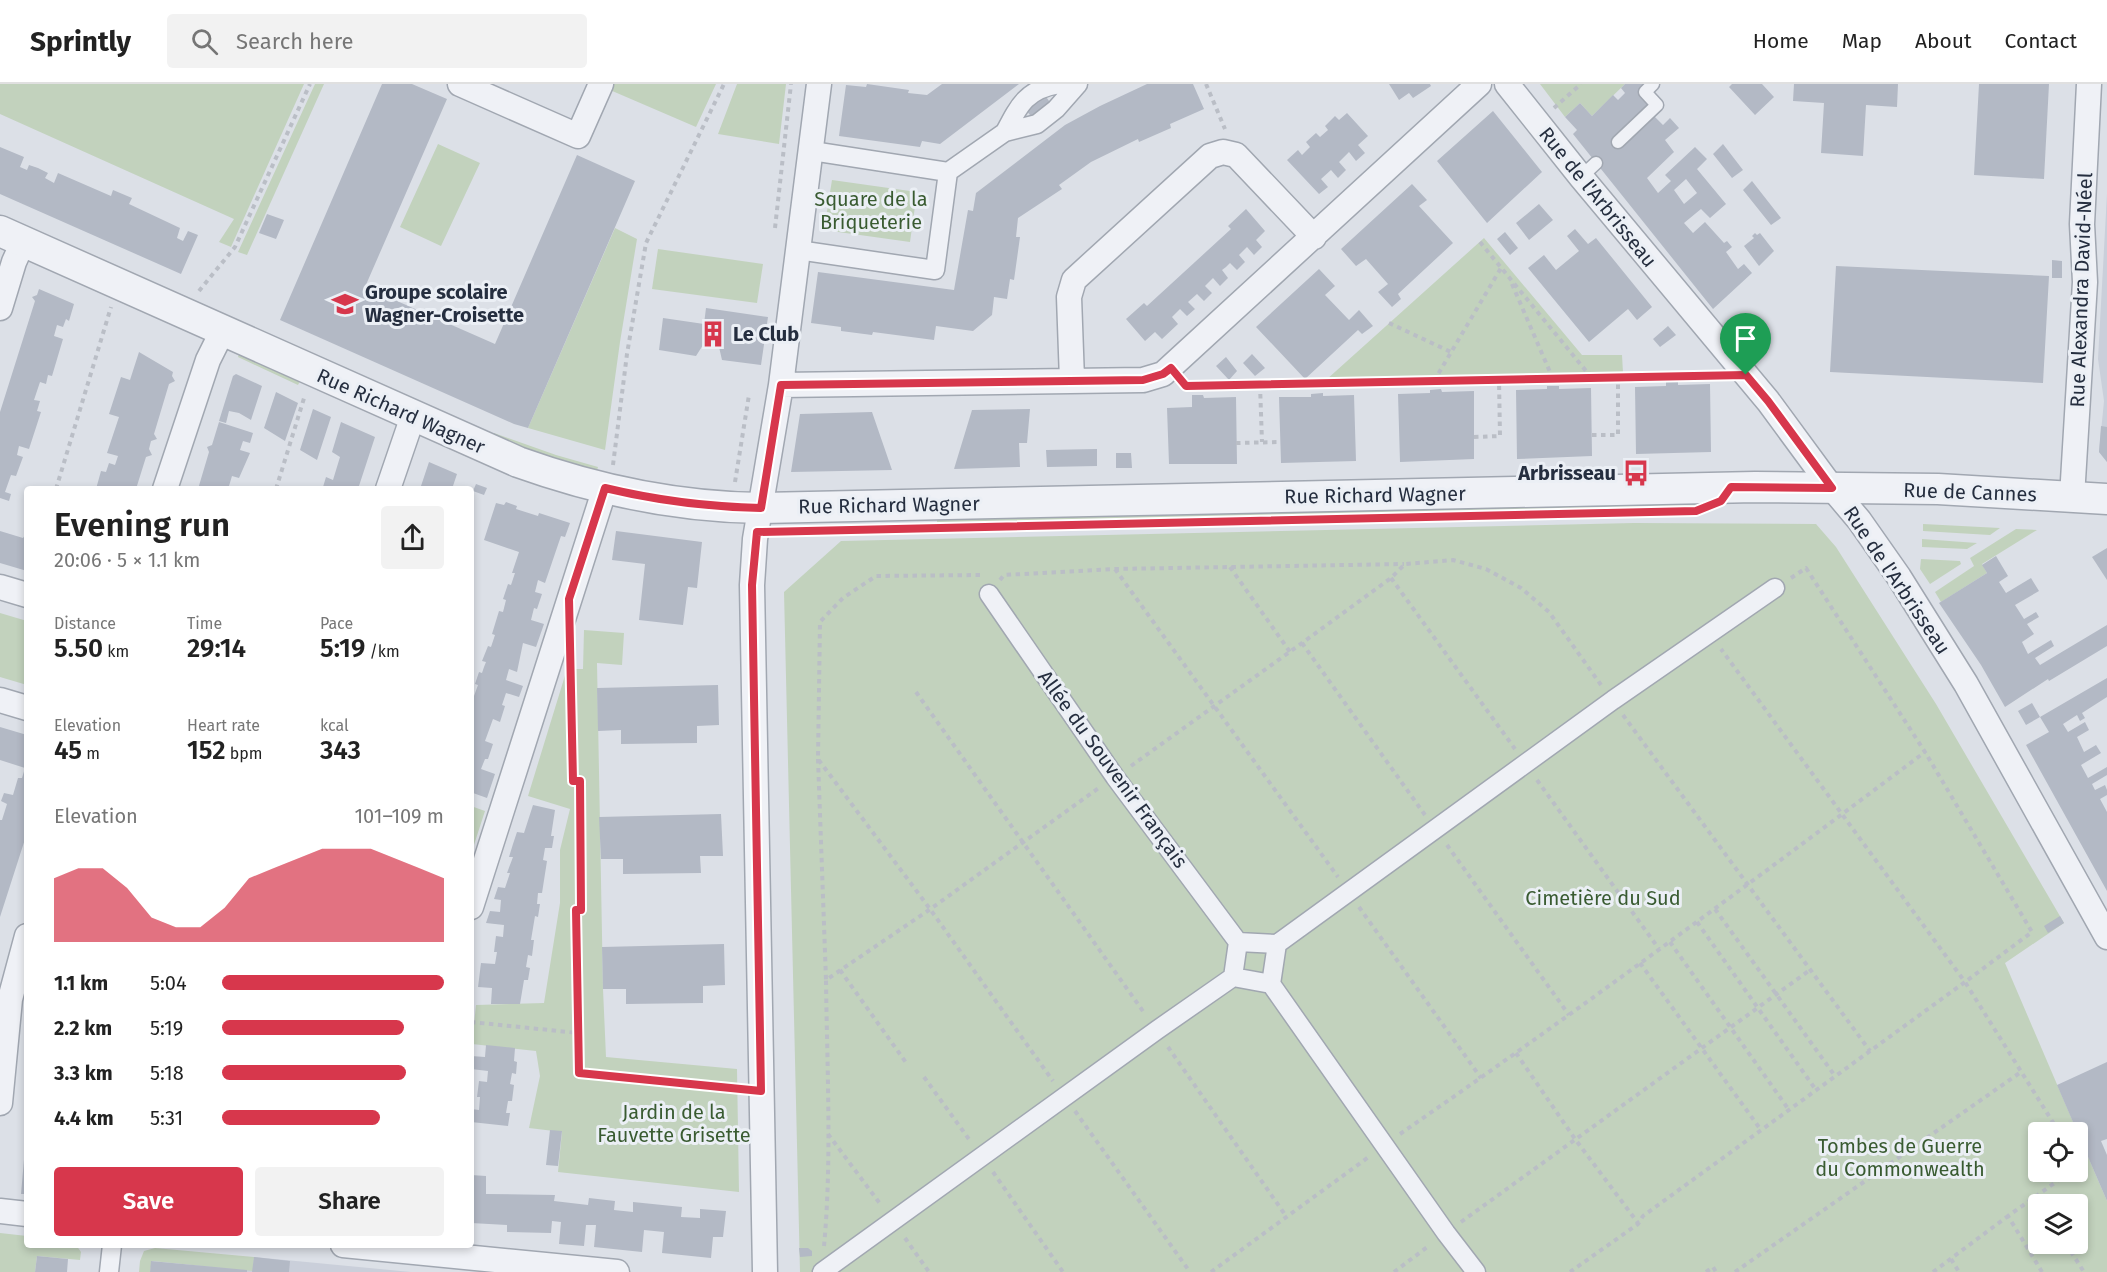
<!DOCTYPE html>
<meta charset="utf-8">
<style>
:root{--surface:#fff;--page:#f2f2f2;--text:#222;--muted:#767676;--line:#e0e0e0;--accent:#d7374c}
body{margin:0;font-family:"Fira Sans",sans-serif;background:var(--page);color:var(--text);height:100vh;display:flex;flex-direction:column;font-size:22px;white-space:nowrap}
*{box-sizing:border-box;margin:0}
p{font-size:20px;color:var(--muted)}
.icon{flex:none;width:33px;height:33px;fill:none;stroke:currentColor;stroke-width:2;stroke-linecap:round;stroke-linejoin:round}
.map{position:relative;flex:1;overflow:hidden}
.details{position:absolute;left:24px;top:402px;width:450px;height:762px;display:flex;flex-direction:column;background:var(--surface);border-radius:6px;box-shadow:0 3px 9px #0003}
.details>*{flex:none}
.buttons{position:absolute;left:2028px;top:1038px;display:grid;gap:12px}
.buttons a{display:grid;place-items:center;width:60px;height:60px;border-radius:6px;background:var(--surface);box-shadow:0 3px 9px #0003;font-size:30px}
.pin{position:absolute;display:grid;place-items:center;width:51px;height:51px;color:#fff;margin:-62px -26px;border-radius:50% 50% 50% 0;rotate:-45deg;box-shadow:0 0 6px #0007}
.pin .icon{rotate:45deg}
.round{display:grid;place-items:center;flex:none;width:63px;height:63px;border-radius:6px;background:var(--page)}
.overview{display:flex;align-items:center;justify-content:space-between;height:102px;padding:0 30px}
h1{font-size:33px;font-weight:600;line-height:45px}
.metrics{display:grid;grid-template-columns:repeat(3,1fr);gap:9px;height:102px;padding:6px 30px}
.metrics div{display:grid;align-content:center}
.metrics b{font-size:26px;font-weight:600}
.metrics small{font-size:16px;font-weight:400}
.metrics p{font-size:16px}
.chart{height:168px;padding:12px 30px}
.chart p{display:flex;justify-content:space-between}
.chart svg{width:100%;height:108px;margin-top:6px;fill:var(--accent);opacity:.7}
.button{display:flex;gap:12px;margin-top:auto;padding:12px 30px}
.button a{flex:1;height:69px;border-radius:6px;background:var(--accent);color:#fff;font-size:24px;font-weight:600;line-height:69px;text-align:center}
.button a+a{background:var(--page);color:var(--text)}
ul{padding:0 30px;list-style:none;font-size:20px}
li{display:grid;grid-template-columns:96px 72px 1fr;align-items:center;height:45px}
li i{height:15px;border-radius:8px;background:var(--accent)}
header{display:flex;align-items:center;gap:36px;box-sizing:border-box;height:84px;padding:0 30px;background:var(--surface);border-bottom:2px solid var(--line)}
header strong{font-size:28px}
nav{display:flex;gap:33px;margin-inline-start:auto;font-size:21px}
.search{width:420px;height:54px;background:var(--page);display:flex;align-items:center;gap:15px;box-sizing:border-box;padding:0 21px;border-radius:6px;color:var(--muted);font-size:22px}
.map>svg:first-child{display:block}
.built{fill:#cacfda}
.green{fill:#c2d2bd;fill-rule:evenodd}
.building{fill:#b3b9c5;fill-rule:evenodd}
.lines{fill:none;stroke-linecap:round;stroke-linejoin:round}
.service-casing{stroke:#a1a7b1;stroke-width:15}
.pedestrian-casing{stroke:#a1a7b1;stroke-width:21}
.minor-casing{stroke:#a1a7b1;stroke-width:27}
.tertiary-casing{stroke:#a1a7b1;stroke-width:33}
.path{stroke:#babec6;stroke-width:4;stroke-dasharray:4.5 4.5;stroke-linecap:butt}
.service{stroke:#eff1f6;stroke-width:12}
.pedestrian{stroke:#eff1f6;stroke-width:18}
.minor{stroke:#eff1f6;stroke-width:24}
.tertiary{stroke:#eff1f6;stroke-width:30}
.route-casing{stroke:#fff;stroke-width:12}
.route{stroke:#d7374c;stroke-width:8}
.labels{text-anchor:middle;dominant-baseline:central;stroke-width:6;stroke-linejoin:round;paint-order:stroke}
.street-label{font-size:20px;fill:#252e3f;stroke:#ebeff5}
.park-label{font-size:20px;fill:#395b31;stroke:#ebeff5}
.poi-label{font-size:20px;font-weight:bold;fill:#252e3f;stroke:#ebeff5;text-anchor:start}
</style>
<header>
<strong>Sprintly</strong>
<div class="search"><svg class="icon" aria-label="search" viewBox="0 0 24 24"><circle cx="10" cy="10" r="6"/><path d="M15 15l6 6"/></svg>Search here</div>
<nav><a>Home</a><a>Map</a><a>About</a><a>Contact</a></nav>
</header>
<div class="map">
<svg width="2107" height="1188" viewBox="0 0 2107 1188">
<rect width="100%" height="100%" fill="#dce0e7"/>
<path class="built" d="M2107 110V378L2099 368 2104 317 2098 275Z
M254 1173 411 1188H151Z"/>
<path class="green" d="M0 0H304L231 163 219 158 234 135 0 30Z
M315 0H324L247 171 238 168Z
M605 0H716L696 43 603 3Z
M737 0H786L779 60 718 50Z
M1540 0H1625L1592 32 1580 19 1565 33Z
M438 60 480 79 441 162 400 143Z
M832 96 917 108 910 158 824 146Z
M615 144 637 155 620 258 605 366 528 344Z
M1484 154 1582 271H1622L1623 289 1326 296Z
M658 165 763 180 757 219 652 205Z
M240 267 301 295 298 301 238 273Z
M494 349 556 371 598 383 596 390 491 355Z
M1718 417 1699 424 1698 422 937 439V432Z
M1634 439 1816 440 1836 463 1936 620 2064 839 2005 879 2107 1117V1188H800L784 508 841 457ZM2038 1048H2078V1088H2038ZM2038 1120H2078V1160H2038Z
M1923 440 2000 444 1990 451 1923 447Z
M2016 445 2037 446 1982 480 1987 489 1941 518 1935 508 1974 482 1970 474Z
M1922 455 1977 459 1967 465 1922 463Z
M1921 475 1960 477 1961 480 1930 500 1920 485Z
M0 529 27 537V601L0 593Z
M584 546 624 549 622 581 597 579 603 905 606 973 737 985 739 1108 558 1088 562 1048 529 1044 540 992 536 967 472 960 476 921 544 919 560 819V766L570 725 528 712 567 585H583Z
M471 722 485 727 471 770Z
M0 1149 27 1152V1161H76L81 1168 80 1176 37 1172 35 1188H0Z
M155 1164 254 1173 253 1187 152 1177 150 1188H139L140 1177 144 1167Z"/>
<path class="building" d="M382 0H412L447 15 365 203 495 260 577 71 635 97 528 344 514 340 280 236Z
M867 0 909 6 908 9 927 11 942 0H1019L940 60 922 57 920 63 839 52 846 1 866 3Z
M1147 0H1193L1204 25 1170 40 1171 44 1139 58 1138 55 1091 78 1059 101 1062 105 1018 134 1016 153H1020L1014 196 1010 195 1007 215 994 213 992 231 973 247 936 242 934 256 873 248 872 251 841 247V243L811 239 818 188 954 206 968 126 973 127 976 109 1065 41 1100 22Z
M1389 0H1430L1431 2 1413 14 1409 9 1399 16Z
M1625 0H1647L1652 20V30L1663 41 1670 34 1679 44 1665 56 1674 68 1647 94 1658 109 1671 97 1665 91 1695 63 1707 75 1697 85 1726 120 1710 134 1701 125 1684 139 1693 149 1705 138 1724 159 1727 157 1732 163 1726 168 1738 185 1744 180 1752 189 1713 225 1573 50 1577 46 1565 33 1580 19 1592 32 1613 11 1618 16 1625 9 1621 4ZM1686 95 1697 109 1684 120 1674 106Z
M1732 0H1762L1774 13 1755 31 1729 3Z
M1794 0H1898L1897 23 1866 21 1863 72 1821 69 1824 19 1793 17Z
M1979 0H2049L2044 95 1974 91Z
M1045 11 1051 20 1033 35 1026 26Z
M1493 27 1542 88 1487 139 1437 77Z
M1347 29 1368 52 1358 61 1365 69 1356 77 1349 68 1339 78 1346 86 1338 94 1331 86 1321 95 1328 103 1319 110 1287 76 1298 66 1302 71 1310 63 1306 58 1316 49 1320 53 1328 46 1325 42 1335 32 1339 36Z
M1723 60 1743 86 1732 94 1713 70Z
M0 63 24 73 20 83 27 86 29 81 38 84 48 89 45 94 54 99 58 89 111 112 113 106 132 114 129 120 180 144 177 154 183 157 188 147 198 151 181 190 0 110Z
M1752 97 1781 134 1771 141 1743 106Z
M1412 100 1427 116 1419 122 1453 159 1398 210 1401 215 1392 223 1378 208 1388 200 1366 175 1356 182 1341 165Z
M1539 120 1553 136 1529 156 1516 139Z
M1246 125 1265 147 1256 156 1262 163 1254 171 1247 163 1239 171 1245 178 1237 186 1230 179 1226 183 1222 186 1228 194 1220 202 1213 194 1205 202 1212 209 1204 217 1197 210 1188 218 1195 225 1187 232 1180 225 1172 233 1178 240 1162 255 1155 248 1145 257 1126 235 1144 219 1147 222 1231 145 1228 142Z
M267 130 284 136 276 155 259 149Z
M1575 145 1588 160 1596 154 1652 223 1637 236 1628 225 1589 258 1528 184 1544 171 1556 186 1579 167 1567 152Z
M1505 148 1518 164 1510 171 1497 155Z
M1755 149 1757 151 1760 149 1774 167 1759 182 1744 162 1754 154 1752 152Z
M2052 176 2062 177V194H2052Z
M1836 182 2049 192 2043 299 1830 288Z
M1319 185 1335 202 1325 211 1349 236 1359 226 1373 242 1362 250 1358 246 1305 295 1256 243Z
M39 205 74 220 69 237 66 235 63 243 57 241 54 252 63 255 52 292 48 291 46 300 40 298 34 316 40 317 37 327 41 328 29 365 19 362 17 371 23 373 16 392 11 391 5 408 11 410 9 417 0 414V328L35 217 32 213 37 211Z
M706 224 768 233 761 281 722 276 719 263 703 261 696 272 659 266 663 234 704 240Z
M1668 242 1676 251 1660 263 1653 255Z
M139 268 173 288 172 292 175 297 169 300 154 350 157 355 151 357 149 365 152 371 146 373 136 405H96L101 387 106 388 109 379 115 381 118 372 107 369 119 333 109 330 121 293 130 296Z
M1252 270 1265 284 1255 292 1243 279Z
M1226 273 1237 287 1229 296 1216 282Z
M236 290 262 302 251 336 239 329 229 327 226 339 219 337 233 292Z
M1666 298H1678V301L1710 300 1711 368 1636 370 1635 303 1666 302Z
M1547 302H1559V305L1591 304 1592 372 1517 375 1516 306 1547 305Z
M1441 305 1442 308 1474 307V375L1400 378 1398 310 1430 309V306Z
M276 308 298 319 285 357 264 344Z
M1323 309V312L1354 311 1356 377 1281 379 1279 313H1311V310Z
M1192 311H1203L1204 314 1236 313 1237 380H1169L1167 324 1192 323Z
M313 325 331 333 317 376 300 366Z
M1030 325 1027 359H1019L1020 383 954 385 972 326Z
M872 328 892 386 791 388 800 330Z
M219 338 253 349 250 359 243 357 240 366 250 369 239 394 232 392 229 402 235 405H198L209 368 207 363 212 361Z
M341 338 375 353 358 405H329L323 403 326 393 333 396 340 373 332 368Z
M2101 342 2107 343V378L2099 368Z
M1097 365V382L1047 383 1046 366Z
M1116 369H1131L1132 384H1116Z
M429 378 457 390 452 405H420Z
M476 400 487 404 484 411 473 407Z
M506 418 517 422 516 425 538 432 539 429 570 439 565 453 561 452 545 499 538 496 535 508 542 510 537 525 534 524 531 536 544 540 536 563 523 559 517 588 509 585 506 596 523 602 519 613 506 609 502 621 505 622 500 638 493 635 485 657 493 660 488 675H485L481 685 495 690 487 714 473 709 472 715 471 611 474 612 478 601 475 600 479 588 482 589 484 583 486 578 482 577 488 562 491 563 495 551 492 550 499 527 503 528 506 516 503 515 508 500 511 501 515 489H512L519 468 484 456 496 419 504 421Z
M0 447 23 454 25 451H27V487L0 479Z
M616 447 702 458 697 504 688 503 683 541 639 536 645 480 612 476Z
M2107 464V496L2092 473Z
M1996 472 2008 492 1999 498 2006 509 2031 494 2039 507 2015 521 2024 535 2036 528 2039 533 2027 540 2034 550 2022 558 2028 570 2051 556 2054 562 2035 574 2040 581 2107 541V562L2049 597 2048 595 2005 623 1981 581 1939 519 1987 489 1982 481Z
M2107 594V613L2082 629 2085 634 2080 637 2077 631 2063 640 2068 648 2085 638 2089 646 2077 653 2084 668 2096 661 2101 669 2081 681 2088 694 2107 683V691L2092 700 2095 706 2105 701 2107 706V711L2100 715 2107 728V807L2026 661 2049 648 2040 633 2026 641 2018 627 2032 619 2040 633Z
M718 601 719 641 697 642V659L621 660V646L598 647 597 604Z
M0 643 27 651V749L0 833V736H2L7 720 1 717 4 709 13 711 18 694H22L25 684 0 676Z
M533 721 555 726 551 752H554L552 764H545L543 776 547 777 542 809H538L537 820H540L538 833 535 832 531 856H534L532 872 528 871 526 883 530 884 528 896H524L520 920H491L492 904 478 903 481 879 495 880 497 868H494L496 852 503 853 504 841 486 839 490 827 500 828 501 816 494 815 498 803 505 804 510 789H507L513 773H509L513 760 517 748 524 749Z
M721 730 723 772H700L701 789 623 790V775H601L599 733Z
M2060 832 2064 839 2048 849 2044 842Z
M724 860 725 901 703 902V919L626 920V905H603L602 863Z
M486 961 515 964 514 977 517 978 516 990 512 989 510 1000 514 1001 512 1017H508L506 1029H510L508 1042 471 1038V1025L479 1026 480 1013H477L479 997 487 998 488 987 471 985V972L485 973Z
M2107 978V1055L2101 1057 2107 1071V1117L2057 1001Z
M550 1046 562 1047 558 1082 546 1081Z
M25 1064H27V1110H21Z
M471 1091 486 1092V1110L555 1111 554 1117 588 1121 589 1114 615 1117 614 1126 633 1128V1118L682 1123 681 1133 700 1134V1125L726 1127 723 1153H713L711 1174 662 1169 664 1148 644 1146 642 1168 594 1163 596 1141H586L584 1162 559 1160 561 1138 552 1137 551 1149 507 1148V1141L471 1139Z
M799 1164H808L812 1167V1172L800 1173Z
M37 1172 68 1175 67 1188H35Z
M254 1173 290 1177 289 1188H252Z
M151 1177 247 1186V1188H150Z"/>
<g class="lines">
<g class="service-casing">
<path id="service" d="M1618 58 1657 21 1645 8 1653 0
M1581 93 1596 79"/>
</g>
<g class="pedestrian-casing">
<path id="pedestrian" d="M1005 48C1019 21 1027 5 1059 0
M812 67 948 88 1005 48 1037 40 1056 25 1078 0
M798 166 935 186 948 88
M989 510 1115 693 1238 858
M1233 893 1271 900 1277 860
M1271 900 1446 1149 1476 1188
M109 1188 112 1161
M822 1188 1157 946 1233 893 1238 858 1277 860 1613 616 1775 504"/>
</g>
<g class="minor-casing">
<path id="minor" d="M460 0 578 52 601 0
M1507 0 1581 93 1768 317 1832 404 1859 436 1899 493 1966 600 2107 853
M0 224 14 178 23 158
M1072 296 1069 213 1074 196 1210 72 1223 68 1236 71 1314 153
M781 301 1143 296 1163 290 1479 0
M165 405 208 276 223 246
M388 405 413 332
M2072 413 2085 198 2082 140 2089 0
M0 503 27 511
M0 616 27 624
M471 823 605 404
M0 1019 10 915 27 852
M0 1127 27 1130
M343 1161 617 1188
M765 1188 752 501 755 455 781 301 819 0"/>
</g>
<g class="tertiary-casing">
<path id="tertiary" d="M0 147 518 378C596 406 678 423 761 424L1755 403 1938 405 2107 415"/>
</g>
<path class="path" d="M1206 0 1225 45
M1554 24 1581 0
M775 144 791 0
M1480 158 1591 293
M1512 200 1553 295
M199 207 235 163 310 0
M1389 239 1451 268
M1434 297 1501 184
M1184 300 1186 302 1718 292
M1260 301 1262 358
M1592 351H1618V294
M1474 353 1500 352 1499 296
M1236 359 1280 358
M613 381 627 270 646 159 724 0
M735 398 749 311
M56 405 111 223
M276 405 305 311
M1230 483 1290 568
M1115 485 1338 793
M980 491 876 492 843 514 820 538 818 675 930 825 1053 997
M1391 494 1515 665
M1791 494 1806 484 1925 668 2032 848 1965 898 2059 1048
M1000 496 1004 491 1115 485 1404 480
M1302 559 1425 731
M571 593 573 697H580L581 826H576L579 989 739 1005
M916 608 1145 930
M1623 631 1870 967
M818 675 826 896
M1131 682 1302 559 1391 494 1405 480 1453 476 1486 485 1521 504 1549 528 1601 601
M1537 696 1659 865
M1447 761 1569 931
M1359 823 1481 994
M1715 825 1835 992
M1697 838 1816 1006
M1670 858 1789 1026
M1640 879 1761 1046
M840 886 907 980
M471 938 578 949
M1168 963 1286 1132
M1516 969 1575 1055 1638 1139
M924 993 971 1058
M1075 1027 1190 1188
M828 1050 881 1121
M1400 1050C1578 927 1752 798 1925 668
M2078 1078 2079 1081 2078 1082
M993 1088 1063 1188
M2036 1112 2041 1120
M1461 1138 1810 886
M905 1154 929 1188
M2066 1160 2084 1188
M824 1162C832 1077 827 983 826 896L929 826 1100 703
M1951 1175 1959 1188
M1211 1188 1370 1072
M1394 1188 1430 1161
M1570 1188 1638 1140 1643 1132 1965 898 1721 565
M1706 1188 1713 1183 1716 1188
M1735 1188 2021 988
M1933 1188 2008 1132
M2042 1188 2008 1132 2070 1088"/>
<use href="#service" class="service"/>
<use href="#pedestrian" class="pedestrian"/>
<use href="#minor" class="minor"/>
<use href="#tertiary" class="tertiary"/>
</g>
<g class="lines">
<g class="route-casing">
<path id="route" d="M1171 284 1186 302 1746 291 1768 317 1832 404 1731 403 1721 417 1696 427 757 448 752 501 761 1007 579 989 576 826H581L580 697H573L569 515 605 404C655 416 709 423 761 424L781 301 1143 296 1163 290Z"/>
</g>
<use href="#route" class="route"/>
</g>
<defs>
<g id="school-bare" transform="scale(2.07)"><path d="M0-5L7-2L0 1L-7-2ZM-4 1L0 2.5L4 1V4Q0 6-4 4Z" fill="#d7374c" stroke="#ebeff5" stroke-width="2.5" paint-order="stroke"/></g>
<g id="building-bare" transform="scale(2.07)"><path d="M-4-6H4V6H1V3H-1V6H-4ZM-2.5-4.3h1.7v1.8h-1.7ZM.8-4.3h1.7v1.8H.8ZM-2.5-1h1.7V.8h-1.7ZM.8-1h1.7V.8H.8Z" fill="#d7374c" stroke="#ebeff5" stroke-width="2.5" paint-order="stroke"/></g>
<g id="bus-bare" transform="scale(2.07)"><path d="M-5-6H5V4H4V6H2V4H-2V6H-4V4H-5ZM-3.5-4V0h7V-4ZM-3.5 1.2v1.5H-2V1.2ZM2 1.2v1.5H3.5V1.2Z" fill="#d7374c" stroke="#ebeff5" stroke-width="2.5" paint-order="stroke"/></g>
</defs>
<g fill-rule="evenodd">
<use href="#school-bare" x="345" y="220"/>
<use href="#building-bare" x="713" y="250"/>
<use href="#bus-bare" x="1636" y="389"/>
</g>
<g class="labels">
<g class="street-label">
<text transform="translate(1598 113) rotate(51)">Rue de l'Arbrisseau</text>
<text transform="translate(2081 206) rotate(-88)">Rue Alexandra David-Néel</text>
<text transform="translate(401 327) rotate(24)">Rue Richard Wagner</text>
<text transform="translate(1970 408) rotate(2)">Rue de Cannes</text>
<text transform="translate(1375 411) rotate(-1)">Rue Richard Wagner</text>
<text transform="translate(889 421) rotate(-1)">Rue Richard Wagner</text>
<text transform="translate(1897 496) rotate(56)">Rue de l'Arbrisseau</text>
<text transform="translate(1113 685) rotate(54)">Allée du Souvenir Français</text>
</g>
<g class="park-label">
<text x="871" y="115">Square de la<tspan x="871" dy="23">Briqueterie</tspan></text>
<text x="1603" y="814">Cimetière du Sud</text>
<text x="674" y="1028">Jardin de la<tspan x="674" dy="23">Fauvette Grisette</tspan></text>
<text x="1900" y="1062">Tombes de Guerre<tspan x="1900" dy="23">du Commonwealth</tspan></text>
</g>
<g class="poi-label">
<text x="365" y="208">Groupe scolaire<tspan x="365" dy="23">Wagner-Croisette</tspan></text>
<text x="733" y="250">Le Club</text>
<text x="1616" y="389" text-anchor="end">Arbrisseau</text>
</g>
</g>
</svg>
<div class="buttons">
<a><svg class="icon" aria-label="locate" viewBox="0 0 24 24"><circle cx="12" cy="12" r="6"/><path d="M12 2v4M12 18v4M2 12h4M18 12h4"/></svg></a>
<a><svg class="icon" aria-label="layers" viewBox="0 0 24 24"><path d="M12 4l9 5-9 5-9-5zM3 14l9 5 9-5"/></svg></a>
</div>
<div class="pin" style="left:1746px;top:291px;background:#1e9e55"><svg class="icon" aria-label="arrive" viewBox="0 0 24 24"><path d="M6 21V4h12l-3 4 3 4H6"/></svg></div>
<section class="details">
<div class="overview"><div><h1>Evening run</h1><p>20:06 · 5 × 1.1 km</p></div><a class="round"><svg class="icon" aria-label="share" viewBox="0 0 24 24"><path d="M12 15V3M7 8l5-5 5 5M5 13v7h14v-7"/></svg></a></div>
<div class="metrics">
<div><p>Distance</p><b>5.50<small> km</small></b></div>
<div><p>Time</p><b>29:14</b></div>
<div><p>Pace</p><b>5:19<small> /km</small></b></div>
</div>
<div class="metrics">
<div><p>Elevation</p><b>45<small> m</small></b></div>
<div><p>Heart rate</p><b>152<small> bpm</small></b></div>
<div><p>kcal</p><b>343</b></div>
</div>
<div class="chart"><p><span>Elevation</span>101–109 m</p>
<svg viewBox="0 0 160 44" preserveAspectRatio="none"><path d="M0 44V18L10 14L20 14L30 22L40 34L50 38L60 38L70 30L80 18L90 14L100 10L110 6L120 6L130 6L140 10L150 14L160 18V44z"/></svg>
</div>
<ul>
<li><b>1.1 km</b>5:04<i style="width:100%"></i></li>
<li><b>2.2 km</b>5:19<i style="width:82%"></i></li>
<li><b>3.3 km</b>5:18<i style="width:83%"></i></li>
<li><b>4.4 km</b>5:31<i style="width:71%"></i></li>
</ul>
<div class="button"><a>Save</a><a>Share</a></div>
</section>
</div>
